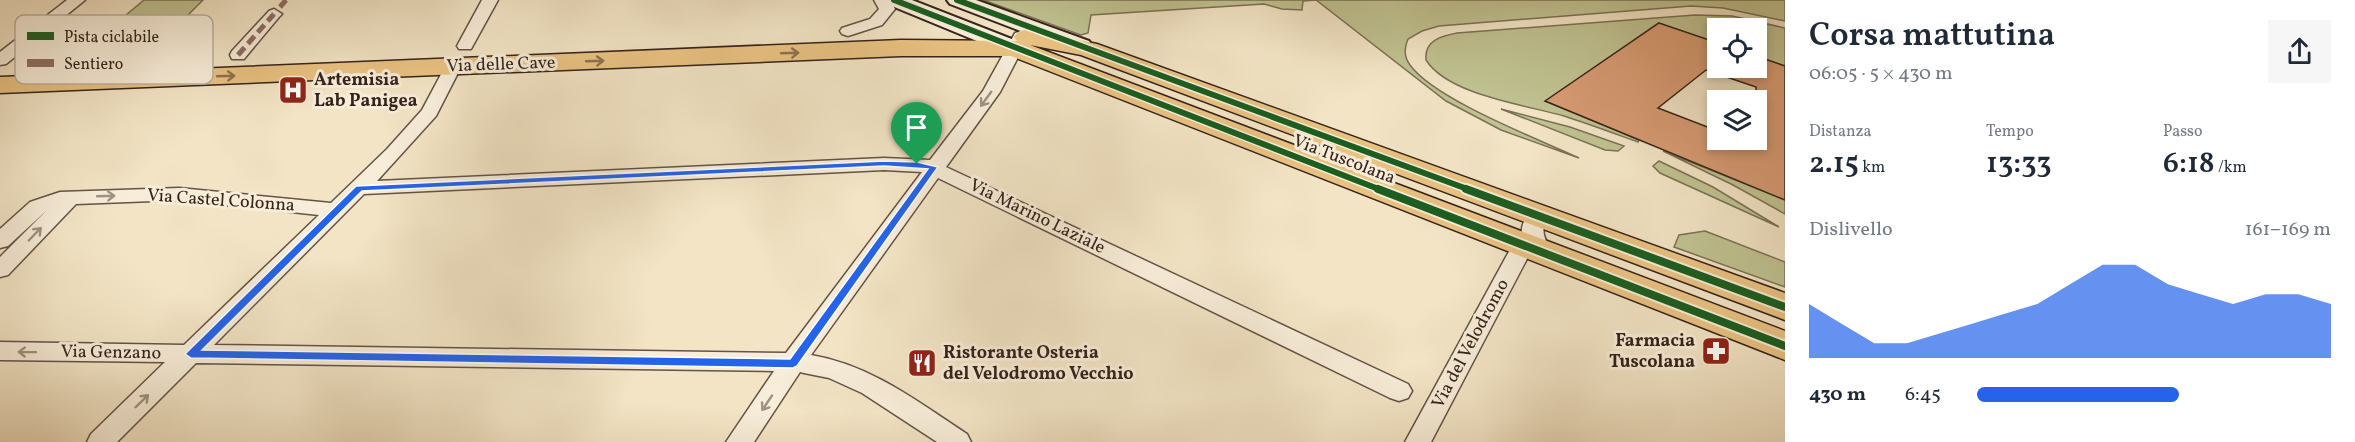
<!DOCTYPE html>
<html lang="it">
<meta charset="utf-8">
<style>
:root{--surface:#fff;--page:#f6f6f7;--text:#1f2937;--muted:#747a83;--accent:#2563eb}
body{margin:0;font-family:Vollkorn,serif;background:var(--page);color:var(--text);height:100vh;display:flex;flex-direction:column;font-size:22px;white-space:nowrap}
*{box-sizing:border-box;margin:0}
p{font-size:20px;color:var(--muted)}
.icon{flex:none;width:33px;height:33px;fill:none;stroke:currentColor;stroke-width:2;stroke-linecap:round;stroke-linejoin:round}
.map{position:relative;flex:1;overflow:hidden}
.details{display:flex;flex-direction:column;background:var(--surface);width:570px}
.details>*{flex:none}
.tools{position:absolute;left:1707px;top:18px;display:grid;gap:12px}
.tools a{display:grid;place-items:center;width:60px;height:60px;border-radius:0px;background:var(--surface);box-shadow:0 3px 9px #0003;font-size:30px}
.pin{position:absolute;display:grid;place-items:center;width:51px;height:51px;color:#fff;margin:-62px -26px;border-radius:50% 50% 50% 0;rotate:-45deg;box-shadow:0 0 6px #0007}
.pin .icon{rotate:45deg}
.round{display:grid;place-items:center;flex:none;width:63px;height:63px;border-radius:0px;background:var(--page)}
.headline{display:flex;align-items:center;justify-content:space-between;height:102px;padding:0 24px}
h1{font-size:33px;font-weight:600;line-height:45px}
.metrics{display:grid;grid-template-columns:repeat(3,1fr);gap:9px;height:102px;padding:6px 24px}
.metrics div{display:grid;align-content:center}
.metrics b{font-size:30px;font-weight:600}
.metrics small{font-size:16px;font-weight:400}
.metrics p{font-size:16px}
.chart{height:168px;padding:12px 24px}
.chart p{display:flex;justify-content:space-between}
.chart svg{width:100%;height:108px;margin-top:6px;fill:var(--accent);opacity:.7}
ul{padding:0 24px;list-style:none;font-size:20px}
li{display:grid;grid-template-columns:96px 72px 1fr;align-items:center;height:45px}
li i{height:15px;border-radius:8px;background:var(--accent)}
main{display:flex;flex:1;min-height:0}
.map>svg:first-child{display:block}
.green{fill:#c0c291;stroke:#7a7256;stroke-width:1.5}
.building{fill:#d79b73;stroke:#34231b;stroke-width:1.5;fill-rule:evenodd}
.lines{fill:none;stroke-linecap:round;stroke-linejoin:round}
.street-casing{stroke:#645346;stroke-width:3}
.secondary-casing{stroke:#34231b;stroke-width:4}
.primary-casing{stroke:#34231b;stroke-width:3}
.street{fill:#f7edd9;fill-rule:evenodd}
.secondary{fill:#f7edd9;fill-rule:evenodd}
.primary{fill:#e9c282;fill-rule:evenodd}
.quiet{stroke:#8d6e63;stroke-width:5;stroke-dasharray:10 5;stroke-linecap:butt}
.cycleway-far1-casing{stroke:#f7edd9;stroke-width:9}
.cycleway-casing{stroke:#f7edd9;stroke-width:12}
.cycleway-far1{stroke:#1b5e20;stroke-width:6}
.cycleway{stroke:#1b5e20;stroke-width:8}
.oneway{stroke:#8e724e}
.oneway2{stroke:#9f9284}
.route{fill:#2563eb;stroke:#fff;stroke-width:1.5;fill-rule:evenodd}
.labels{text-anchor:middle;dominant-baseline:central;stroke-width:6;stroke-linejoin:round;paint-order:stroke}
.street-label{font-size:18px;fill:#34231b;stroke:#f7edd9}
.poi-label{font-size:18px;font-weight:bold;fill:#34231b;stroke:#f7edd9;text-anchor:start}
.key{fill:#f7edd9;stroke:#bcb0a0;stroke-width:1.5}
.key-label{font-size:16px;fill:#34231b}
</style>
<main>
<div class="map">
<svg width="1785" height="442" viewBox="0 0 1785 442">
<rect width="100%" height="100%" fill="#f2e4c5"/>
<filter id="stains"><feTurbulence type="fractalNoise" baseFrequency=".00333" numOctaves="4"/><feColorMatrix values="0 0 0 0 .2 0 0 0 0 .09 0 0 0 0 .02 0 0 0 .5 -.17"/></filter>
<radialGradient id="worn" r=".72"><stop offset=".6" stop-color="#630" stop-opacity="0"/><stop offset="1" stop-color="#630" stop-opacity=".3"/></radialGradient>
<path class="green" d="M144 0H203L185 18H197L186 28 175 32 121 31C115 36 100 36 94 32L107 21 120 20Z
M983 0H1785V21L1723 8 1691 6 1439 26 1422 31 1408 39C1404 48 1404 57 1410 65 1434 99 1538 139 1579 158L1501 130 1446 101 1316 0 1303 1 1302 10 1282 9 1264 4 1091 15 1088 33 1081 35Z
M1695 15 1732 16 1785 28V66L1757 56 1756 28H1718L1717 43 1658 23 1546 101 1639 140 1638 142C1613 133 1589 124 1564 116 1526 105 1448 95 1426 60 1424 40 1442 36 1457 33Z
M1501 109 1570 127 1624 146 1618 151 1605 150Z
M1663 151 1785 200V214L1733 185Z
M1659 161 1713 187 1779 227 1660 173 1653 166Z
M1705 231 1785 262V287L1674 247 1679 235Z"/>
<path class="building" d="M1659 23 1718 43V68H1756V56L1785 66V200L1545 101ZM1706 70 1756 87V140H1718V131L1658 108Z"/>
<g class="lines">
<g class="street-casing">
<path id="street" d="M67 0H85L6 64 0 65V52Z
M482 0H498L471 49H459L457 46Z
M874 0H890L895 9 882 25 848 36 842 34 840 31 842 28 870 19 879 9Z
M274 9 282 14 279 17 244 59H232L230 55 232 51 269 11Z
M1021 31 1029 36 1000 92 946 167 1408 384 1412 391 1408 398 1399 401 1390 398 938 178 811 355C871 365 918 402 967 434L971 442H937L862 393 829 378 804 373 800 372 754 442H726L774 371 196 363 117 442H87L91 434 165 362 0 360V342L184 345 319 215 179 200 76 204 8 275 0 277V257L47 210 8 246 0 248V229L30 202 60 192 179 188 331 203 387 149 422 110 447 63H459L461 67 436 116 377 181 884 158 930 160 983 91 1015 33ZM884 170 922 172 786 353 214 345 364 194Z
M1539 208 1546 210 1549 215C1539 231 1544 238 1553 253L1550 258C1541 260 1536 260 1530 253L1431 442H1405L1512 246 1515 241 1522 239C1520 226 1525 212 1539 208Z"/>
</g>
<g class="secondary-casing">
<path id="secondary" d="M884 0H912L1022 43 1025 48 1022 53 1014 55 1006 53 887 4Z
M947 0H976L1089 41 1092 46 1089 51 1081 53 1073 51 950 4Z"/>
</g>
<g class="primary-casing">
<path id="primary" d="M1027 29 1097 44 1785 293V320L1081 55 1030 45 1785 331V360L1011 56H901L0 93V77L901 40 1017 41 1014 37 1018 32Z"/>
</g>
<use href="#street" class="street"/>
<use href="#secondary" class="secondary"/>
<use href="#primary" class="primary"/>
<path class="quiet" d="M280 7 286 0
M238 55 274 14"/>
<g class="cycleway-far1-casing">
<path id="cycleway-far1" d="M894 0 1381 190
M957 0 1470 190"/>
</g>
<g class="cycleway-casing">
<path id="cycleway" d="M1378 189 1785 346
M1466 189 1785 307"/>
</g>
<use href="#cycleway-far1" class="cycleway-far1"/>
<use href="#cycleway" class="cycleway"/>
</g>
<defs><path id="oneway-shaft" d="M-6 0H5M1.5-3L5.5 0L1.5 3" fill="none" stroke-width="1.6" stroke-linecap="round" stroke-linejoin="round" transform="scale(1.5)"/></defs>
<g class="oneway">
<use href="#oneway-shaft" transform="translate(790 53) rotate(-2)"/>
<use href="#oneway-shaft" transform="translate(595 61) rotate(-2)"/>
<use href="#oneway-shaft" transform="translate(226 76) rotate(-2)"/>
</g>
<g class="oneway2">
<use href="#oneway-shaft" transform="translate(986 99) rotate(126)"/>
<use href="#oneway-shaft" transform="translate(106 196) rotate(-2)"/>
<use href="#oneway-shaft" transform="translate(35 234) rotate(-46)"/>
<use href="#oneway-shaft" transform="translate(27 352) rotate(-179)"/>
<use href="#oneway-shaft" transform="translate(142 401) rotate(-44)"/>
<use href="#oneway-shaft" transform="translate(767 403) rotate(124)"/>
</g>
<path class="route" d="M884 161 917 162 938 167 797 366 793 368 191 358 185 354 356 186ZM884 166 928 169 790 359 202 350 362 191Z"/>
<defs>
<g id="hospital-square" transform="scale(1.5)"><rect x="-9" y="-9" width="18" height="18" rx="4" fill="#8f2418" stroke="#f7edd9"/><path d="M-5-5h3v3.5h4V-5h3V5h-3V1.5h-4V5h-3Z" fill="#fff"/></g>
<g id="pharmacy-square" transform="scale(1.5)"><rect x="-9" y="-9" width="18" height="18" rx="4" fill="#8f2418" stroke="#f7edd9"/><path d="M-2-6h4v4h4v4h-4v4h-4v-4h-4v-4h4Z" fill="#fff"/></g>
<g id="restaurant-square" transform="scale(1.5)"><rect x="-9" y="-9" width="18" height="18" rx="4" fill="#8f2418" stroke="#f7edd9"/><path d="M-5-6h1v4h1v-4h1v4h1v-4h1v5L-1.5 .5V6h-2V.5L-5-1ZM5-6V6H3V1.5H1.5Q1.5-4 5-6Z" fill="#fff"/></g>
</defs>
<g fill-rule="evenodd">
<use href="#hospital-square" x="293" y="90"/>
<use href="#pharmacy-square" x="1716" y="351"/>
<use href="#restaurant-square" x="922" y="363"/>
</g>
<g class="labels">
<g class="street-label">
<text transform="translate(501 65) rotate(-2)">Via delle Cave</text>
<text transform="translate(1344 160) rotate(21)">Via Tuscolana</text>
<text transform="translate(221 201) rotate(4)">Via Castel Colonna</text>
<text transform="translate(1037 217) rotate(26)">Via Marino Laziale</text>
<text transform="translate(1471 344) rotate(-62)">Via del Velodromo</text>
<text transform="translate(111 353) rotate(1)">Via Genzano</text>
</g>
<g class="poi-label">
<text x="314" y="80">Artemisia<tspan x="314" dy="21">Lab Panigea</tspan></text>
<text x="1695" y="341" text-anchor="end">Farmacia<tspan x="1695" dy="21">Tuscolana</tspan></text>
<text x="943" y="353">Ristorante Osteria<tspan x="943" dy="21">del Velodromo Vecchio</tspan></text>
</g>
</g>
<rect x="15" y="15" width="198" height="69" rx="9" class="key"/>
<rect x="27" y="32" width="27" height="8" fill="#1b5e20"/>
<rect x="27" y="59" width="27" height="8" fill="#8d6e63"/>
<g class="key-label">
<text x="64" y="42">Pista ciclabile</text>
<text x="64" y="69">Sentiero</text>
</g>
<rect width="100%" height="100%" filter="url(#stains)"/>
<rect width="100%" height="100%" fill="url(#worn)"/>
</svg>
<div class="tools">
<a><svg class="icon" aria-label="locate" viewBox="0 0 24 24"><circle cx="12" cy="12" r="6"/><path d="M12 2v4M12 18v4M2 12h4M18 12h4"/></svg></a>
<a><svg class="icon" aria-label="layers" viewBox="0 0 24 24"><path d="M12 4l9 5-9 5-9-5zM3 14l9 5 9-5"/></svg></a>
</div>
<div class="pin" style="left:917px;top:164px;background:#1e9e55"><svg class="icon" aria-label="arrive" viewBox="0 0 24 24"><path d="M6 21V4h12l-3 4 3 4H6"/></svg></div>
</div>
<section class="details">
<div class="headline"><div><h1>Corsa mattutina</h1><p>06:05 · 5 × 430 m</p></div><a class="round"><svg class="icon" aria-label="share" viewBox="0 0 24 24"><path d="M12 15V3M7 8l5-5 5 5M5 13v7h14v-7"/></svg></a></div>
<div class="metrics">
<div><p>Distanza</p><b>2.15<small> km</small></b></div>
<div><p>Tempo</p><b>13:33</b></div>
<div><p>Passo</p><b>6:18<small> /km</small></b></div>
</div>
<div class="chart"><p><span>Dislivello</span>161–169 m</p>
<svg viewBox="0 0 160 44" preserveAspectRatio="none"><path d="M0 44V22L10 30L20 38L30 38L40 34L50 30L60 26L70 22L80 14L90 6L100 6L110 14L120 18L130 22L140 18L150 18L160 22V44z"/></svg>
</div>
<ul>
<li><b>430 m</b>6:45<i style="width:57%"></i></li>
</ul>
</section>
</main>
